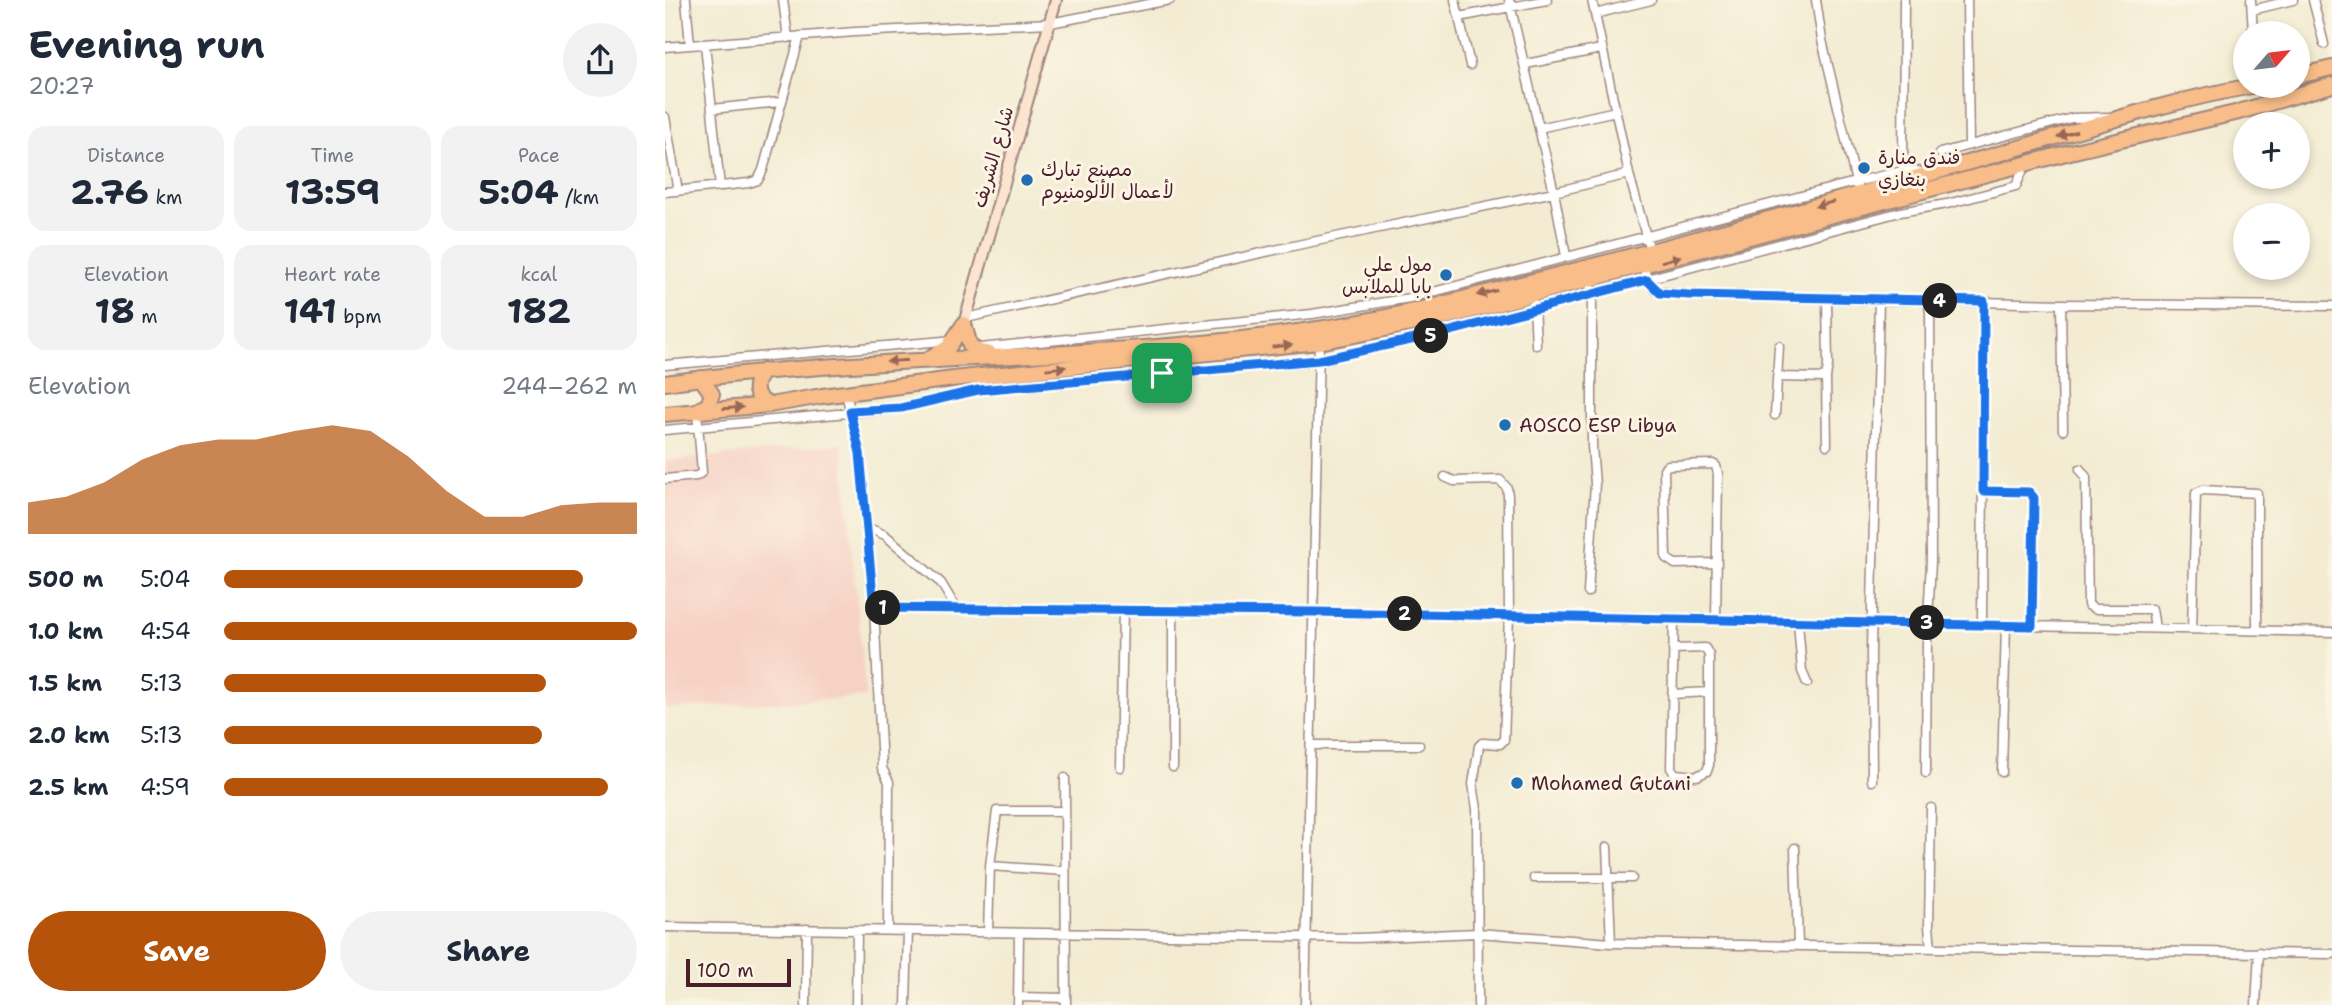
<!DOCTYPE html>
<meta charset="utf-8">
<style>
:root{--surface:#fff;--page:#f2f2f3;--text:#1f2937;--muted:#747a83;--accent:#b45309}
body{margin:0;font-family:"Shantell Sans","Playpen Sans Arabic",sans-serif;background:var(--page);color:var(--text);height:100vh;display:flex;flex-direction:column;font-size:26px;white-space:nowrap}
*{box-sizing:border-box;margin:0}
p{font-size:23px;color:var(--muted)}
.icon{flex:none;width:38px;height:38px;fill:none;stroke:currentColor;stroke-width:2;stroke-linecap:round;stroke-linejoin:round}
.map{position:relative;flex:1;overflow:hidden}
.details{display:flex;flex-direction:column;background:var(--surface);width:665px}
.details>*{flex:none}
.needle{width:46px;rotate:62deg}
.tools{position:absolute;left:1568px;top:21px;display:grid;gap:14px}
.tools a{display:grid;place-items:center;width:77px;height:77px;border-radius:50%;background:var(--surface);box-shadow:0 4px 10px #0003;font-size:35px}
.scale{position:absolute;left:21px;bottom:18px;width:105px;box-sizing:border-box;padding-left:7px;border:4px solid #4a1f2b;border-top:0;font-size:19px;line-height:24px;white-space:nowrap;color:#4a1f2b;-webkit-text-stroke:5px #fcf5e5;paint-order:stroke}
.pin{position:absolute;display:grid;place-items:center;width:60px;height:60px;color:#fff;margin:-30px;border-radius:14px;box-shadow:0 4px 10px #0006}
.km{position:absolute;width:35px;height:35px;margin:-18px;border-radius:50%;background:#222;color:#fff;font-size:19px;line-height:35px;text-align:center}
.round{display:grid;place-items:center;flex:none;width:74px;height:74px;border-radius:37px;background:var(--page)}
.headline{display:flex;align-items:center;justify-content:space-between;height:119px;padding:0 28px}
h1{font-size:38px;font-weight:700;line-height:52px}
.metrics{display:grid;grid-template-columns:repeat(3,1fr);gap:10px;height:119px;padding:7px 28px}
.metrics div{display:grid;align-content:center;border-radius:18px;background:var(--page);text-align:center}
.metrics b{font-size:35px;font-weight:700}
.metrics small{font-size:19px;font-weight:400}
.metrics p{font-size:19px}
.chart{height:196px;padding:14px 28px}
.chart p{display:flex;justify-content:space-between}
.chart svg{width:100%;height:126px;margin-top:7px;fill:var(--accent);opacity:.7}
.action{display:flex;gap:14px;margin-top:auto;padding:14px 28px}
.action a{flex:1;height:80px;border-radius:42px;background:var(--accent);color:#fff;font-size:28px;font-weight:700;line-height:80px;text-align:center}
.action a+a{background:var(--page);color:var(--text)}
ul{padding:0 28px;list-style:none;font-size:23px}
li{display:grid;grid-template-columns:112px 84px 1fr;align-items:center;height:52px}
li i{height:18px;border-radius:9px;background:var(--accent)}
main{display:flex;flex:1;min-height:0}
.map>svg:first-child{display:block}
.built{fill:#f6d2c4}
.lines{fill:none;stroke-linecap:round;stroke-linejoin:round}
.street-casing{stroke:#9e867f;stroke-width:11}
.secondary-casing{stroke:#9e867f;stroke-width:14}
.highway-casing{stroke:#9e867f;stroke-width:18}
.street{stroke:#fff;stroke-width:8}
.secondary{stroke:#fce5d0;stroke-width:10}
.highway{stroke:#f8bd89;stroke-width:14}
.oneway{fill:#986655}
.route-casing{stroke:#fff;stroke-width:14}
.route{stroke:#1a73e8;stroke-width:9}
.poi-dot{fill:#1f6fb2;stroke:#fcf5e5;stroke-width:2.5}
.labels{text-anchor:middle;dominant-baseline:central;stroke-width:6;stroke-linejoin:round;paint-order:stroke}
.street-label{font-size:19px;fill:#4a1f2b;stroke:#fcf5e5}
.poi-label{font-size:19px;fill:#4a1f2b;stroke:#fcf5e5;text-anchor:start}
</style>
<main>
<section class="details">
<div class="headline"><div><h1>Evening run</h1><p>20:27</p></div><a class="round"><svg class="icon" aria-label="share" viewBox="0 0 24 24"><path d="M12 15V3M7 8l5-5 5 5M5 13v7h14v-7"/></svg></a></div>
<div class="metrics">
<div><p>Distance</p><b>2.76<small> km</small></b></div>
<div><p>Time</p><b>13:59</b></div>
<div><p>Pace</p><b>5:04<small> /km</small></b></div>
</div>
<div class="metrics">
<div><p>Elevation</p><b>18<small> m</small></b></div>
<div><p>Heart rate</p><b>141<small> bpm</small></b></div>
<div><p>kcal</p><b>182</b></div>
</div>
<div class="chart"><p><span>Elevation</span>244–262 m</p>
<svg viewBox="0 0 160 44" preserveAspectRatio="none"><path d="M0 44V33L10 31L20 26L30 18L40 13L50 11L60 11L70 8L80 6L90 8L100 17L110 29L120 38L130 38L140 34L150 33L160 33V44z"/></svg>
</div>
<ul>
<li><b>500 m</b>5:04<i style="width:87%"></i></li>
<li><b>1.0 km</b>4:54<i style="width:100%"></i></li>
<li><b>1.5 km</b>5:13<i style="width:78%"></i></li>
<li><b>2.0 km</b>5:13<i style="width:77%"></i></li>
<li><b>2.5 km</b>4:59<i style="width:93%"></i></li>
</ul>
<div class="action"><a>Save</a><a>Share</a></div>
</section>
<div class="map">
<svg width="1667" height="1005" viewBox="0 0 1667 1005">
<rect width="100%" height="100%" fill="#fcf5e5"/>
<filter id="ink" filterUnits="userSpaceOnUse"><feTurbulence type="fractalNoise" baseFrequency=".0143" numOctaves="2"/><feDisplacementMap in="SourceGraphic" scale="14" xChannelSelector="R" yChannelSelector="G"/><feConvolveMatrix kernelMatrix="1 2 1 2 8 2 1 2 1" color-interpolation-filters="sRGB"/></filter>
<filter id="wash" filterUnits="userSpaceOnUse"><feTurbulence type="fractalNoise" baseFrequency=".00686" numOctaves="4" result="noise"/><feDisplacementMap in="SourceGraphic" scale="28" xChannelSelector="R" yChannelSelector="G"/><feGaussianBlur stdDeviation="1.57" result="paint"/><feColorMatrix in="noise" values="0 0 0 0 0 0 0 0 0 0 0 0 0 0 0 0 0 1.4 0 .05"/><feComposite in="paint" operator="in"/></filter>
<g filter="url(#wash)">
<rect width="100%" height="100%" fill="#f3ecd3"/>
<path class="built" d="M177 444 201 697 0 709V461Z"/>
</g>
<g filter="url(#ink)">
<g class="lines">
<g class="street-casing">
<path id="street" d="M21 0 25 45
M118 0 123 38
M790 0 805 65
M844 0 889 192 901 256
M927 0 964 174 985 251
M1151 0 1157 40 1192 186
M1302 0 1304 145
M1586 0 1588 33
M1648 0 1659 44
M1587 10 1628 0
M930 14 986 0
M794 17 882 0
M40 44 55 187
M0 47 190 32 385 23 505 0
M861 64 936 49
M47 109 115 102
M0 117 13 191
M874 128 951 111
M1275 153 1407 118 1443 117
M1238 171 1239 0
M0 192 84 183 93 180 98 170 135 36
M979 266 982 280 991 291 1024 295 1396 304 1667 306
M869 304 871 345
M1396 304 1398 430
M301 318 637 244 889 192 964 174
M315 348 647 314 745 298 1190 182 1246 169 1262 174
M0 365 290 340
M1113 377 1161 378 1163 365 1162 299
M1161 378 1162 445
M181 393 195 453 209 608 217 768 224 782 223 930
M1110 415 1114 346
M0 430 236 408 313 390 654 360 782 332 1235 212 1282 204 1351 186 1360 165
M1415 469 1421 477 1423 605 1430 609H1487L1490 628
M780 477 789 481 835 480 842 488 843 496 844 616 839 740 835 744 817 743 814 746 808 784 812 809 813 1005
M0 479 32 476 37 472 32 411
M1318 491 1364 492 1369 498 1367 626
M201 527 220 535 276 583 291 608
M923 592 930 484 927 446V294L924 280
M209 608 649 612 1667 632
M508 611V767
M1051 620 1053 474 1051 466 1048 464 1003 465 999 469 1001 558 1010 564 1052 563
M1133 622 1137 671 1142 683
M1317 625 1319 301
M1527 629 1531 493 1538 490 1592 493V630
M1008 649 1040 648 1044 655V765L1042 771 1032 776 1010 774 1006 768 1009 619
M1007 694 1044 692
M647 745H754
M455 767 458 610
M1337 772 1341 625
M1261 773 1262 640 1266 561 1265 312 1263 300
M400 778 401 1005
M1207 781 1206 650 1214 299
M1266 808 1264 926 1266 948
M942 847 946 943
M1130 848 1133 946
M325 866 400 871
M869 878H967
M0 927 693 938 813 933 946 943 1667 954
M323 933 325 866 332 811H399
M353 997 401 998
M141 1005 142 929
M191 1005 192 930
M241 1005 243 931
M353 1005 354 933
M640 1005 654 342
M1591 1005 1594 952"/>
</g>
<g class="secondary-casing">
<path id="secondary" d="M299 324 391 0"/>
</g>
<g class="highway-casing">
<path id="highway" d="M1633 76 1667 68
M299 324 305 346 314 352 325 354
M266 357 283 348 299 324
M98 371C87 386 88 396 104 405
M0 383C239 350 484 364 721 317 772 307 822 292 872 280 1022 243 1171 201 1319 158 1408 133 1496 102 1587 86
M33 410 43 405 47 394 36 378
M0 414 104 405 157 396 296 378 654 342 778 318 1405 152 1570 113 1667 85"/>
</g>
<use href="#street" class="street"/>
<use href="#secondary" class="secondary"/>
<use href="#highway" class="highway"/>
</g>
<defs><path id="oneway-solid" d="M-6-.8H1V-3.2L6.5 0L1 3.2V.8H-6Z" transform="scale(1.75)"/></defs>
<g class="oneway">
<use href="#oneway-solid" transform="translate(1402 134) rotate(164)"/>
<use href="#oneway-solid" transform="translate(1160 204) rotate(165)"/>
<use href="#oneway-solid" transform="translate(1006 259) rotate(-16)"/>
<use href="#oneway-solid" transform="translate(822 293) rotate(166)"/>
<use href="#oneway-solid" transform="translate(617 346) rotate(-6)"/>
<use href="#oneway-solid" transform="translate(232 361) rotate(176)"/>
<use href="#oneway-solid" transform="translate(391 368) rotate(-6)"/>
<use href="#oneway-solid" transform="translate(68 408) rotate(-4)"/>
</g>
</g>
<g class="lines" filter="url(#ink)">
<g class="route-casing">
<path id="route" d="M982 280 995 293 1024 295 1319 301 1318 491 1364 492 1369 498 1367 626 649 612 209 608 195 453 185 411 236 408 313 390 654 360 782 332Z"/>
</g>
<use href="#route" class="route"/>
</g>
<g class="poi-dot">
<circle cx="1199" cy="168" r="7"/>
<circle cx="362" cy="180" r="7"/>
<circle cx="781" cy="275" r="7"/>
<circle cx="840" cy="425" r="7"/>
<circle cx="852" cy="783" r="7"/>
</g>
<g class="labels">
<g class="street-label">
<text transform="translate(328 157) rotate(-74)">شارع الشريف</text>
</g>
<g class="poi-label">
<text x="1213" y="157">فندق منارة<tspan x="1213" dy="22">بنغازي</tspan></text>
<text x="376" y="169">مصنع تبارك<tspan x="376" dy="22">لأعمال الألومنيوم</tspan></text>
<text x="767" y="264" text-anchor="end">مول علي<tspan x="767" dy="22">بابا للملابس</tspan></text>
<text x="854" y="425">AOSCO ESP Libya</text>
<text x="866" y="783">Mohamed Gutani</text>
</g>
</g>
</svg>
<div class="tools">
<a><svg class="needle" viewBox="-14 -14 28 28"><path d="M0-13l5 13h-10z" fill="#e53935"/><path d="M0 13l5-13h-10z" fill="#747a83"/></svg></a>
<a>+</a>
<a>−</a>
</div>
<div class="scale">100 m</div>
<div class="pin" style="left:497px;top:373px;background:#1e9e55"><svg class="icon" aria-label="arrive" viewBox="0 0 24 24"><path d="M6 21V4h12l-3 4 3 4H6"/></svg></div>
<b class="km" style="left:218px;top:608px">1</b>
<b class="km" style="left:740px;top:614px">2</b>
<b class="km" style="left:1262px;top:623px">3</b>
<b class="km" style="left:1275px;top:301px">4</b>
<b class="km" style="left:766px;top:336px">5</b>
</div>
</main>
